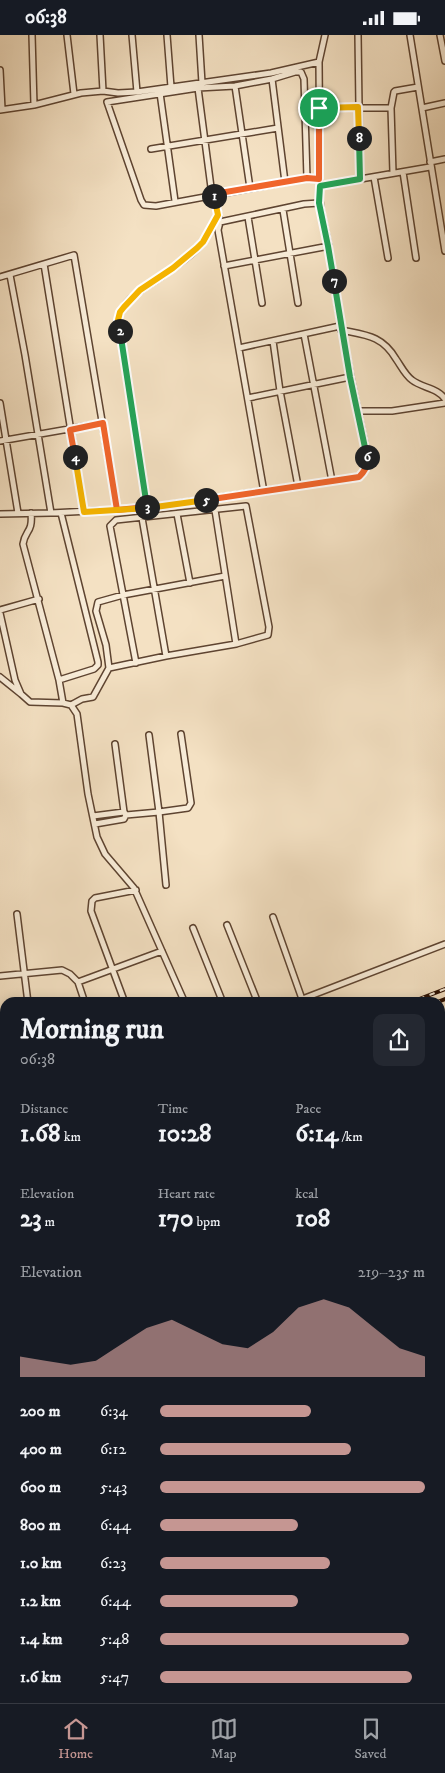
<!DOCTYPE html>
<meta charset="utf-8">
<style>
:root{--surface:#171b24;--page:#242831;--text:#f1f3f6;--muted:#9ea1a6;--line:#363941;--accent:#c59692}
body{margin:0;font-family:"IM FELL DW Pica",serif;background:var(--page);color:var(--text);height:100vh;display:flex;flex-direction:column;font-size:19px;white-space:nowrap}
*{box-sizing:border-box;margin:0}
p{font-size:16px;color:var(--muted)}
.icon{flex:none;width:28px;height:28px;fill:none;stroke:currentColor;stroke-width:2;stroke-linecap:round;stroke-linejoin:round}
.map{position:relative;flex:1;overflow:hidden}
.sheet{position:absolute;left:0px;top:962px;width:445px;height:706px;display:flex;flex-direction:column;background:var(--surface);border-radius:15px 15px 0 0;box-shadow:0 2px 12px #0003}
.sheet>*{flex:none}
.pin{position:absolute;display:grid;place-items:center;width:42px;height:42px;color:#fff;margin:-21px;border:2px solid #fff;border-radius:50%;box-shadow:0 1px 5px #0007}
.km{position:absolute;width:25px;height:25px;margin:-12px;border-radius:50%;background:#222;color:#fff;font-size:14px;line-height:25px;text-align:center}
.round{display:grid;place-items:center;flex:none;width:52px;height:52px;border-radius:10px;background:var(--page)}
.headline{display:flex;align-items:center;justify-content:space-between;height:85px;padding:0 20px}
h1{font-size:28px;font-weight:700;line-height:38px}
.figures{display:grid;grid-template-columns:repeat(3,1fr);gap:8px;height:85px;padding:5px 20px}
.figures div{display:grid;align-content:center}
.figures b{font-size:25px;font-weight:700}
.figures small{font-size:14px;font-weight:400}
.figures p{font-size:14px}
.chart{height:140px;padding:10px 20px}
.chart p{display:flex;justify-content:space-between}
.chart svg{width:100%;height:90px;margin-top:5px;fill:var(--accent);opacity:.7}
ul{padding:0 20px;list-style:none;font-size:16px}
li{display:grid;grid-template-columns:80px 60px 1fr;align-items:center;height:38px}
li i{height:12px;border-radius:6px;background:var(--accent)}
.status{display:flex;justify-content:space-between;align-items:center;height:35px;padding:0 25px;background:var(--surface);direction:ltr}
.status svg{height:14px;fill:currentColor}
.tabs{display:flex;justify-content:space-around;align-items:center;height:70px;border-top:1px solid var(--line);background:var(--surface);font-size:14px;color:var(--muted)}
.tabs a{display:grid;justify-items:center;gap:2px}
.tabs .selected{color:var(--accent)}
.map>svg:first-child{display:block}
.green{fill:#b8c396;stroke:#72694b}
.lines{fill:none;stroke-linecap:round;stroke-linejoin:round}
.minor-casing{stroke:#5e4431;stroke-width:8}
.tertiary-casing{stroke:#5e4431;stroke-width:9}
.secondary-casing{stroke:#2c0f00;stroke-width:9}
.minor{stroke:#f8ecd8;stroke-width:5}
.tertiary{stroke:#f8ecd8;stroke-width:6}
.secondary{stroke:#f8ecd8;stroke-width:7}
.rail-casing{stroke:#2c0f00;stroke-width:4}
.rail{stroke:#f8ecd8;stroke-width:2;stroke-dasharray:5.5;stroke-linecap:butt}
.split-1-casing{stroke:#fff;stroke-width:10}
.split-2-casing{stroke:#fff;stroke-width:10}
.split-3-casing{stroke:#fff;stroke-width:10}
.split-4-casing{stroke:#fff;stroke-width:10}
.split-5-casing{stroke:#fff;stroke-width:10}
.split-6-casing{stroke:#fff;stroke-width:10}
.split-7-casing{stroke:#fff;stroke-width:10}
.split-8-casing{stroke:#fff;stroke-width:10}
.split-9-casing{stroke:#fff;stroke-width:10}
.split-1{stroke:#f0652b;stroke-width:6}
.split-2{stroke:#f5b400;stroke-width:6}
.split-3{stroke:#22a559;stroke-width:6}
.split-4{stroke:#f0652b;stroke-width:6}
.split-5{stroke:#f5b400;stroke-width:6}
.split-6{stroke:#f0652b;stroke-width:6}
.split-7{stroke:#22a559;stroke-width:6}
.split-8{stroke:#22a559;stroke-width:6}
.split-9{stroke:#f5b400;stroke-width:6}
</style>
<div class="status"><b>06:38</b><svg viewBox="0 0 49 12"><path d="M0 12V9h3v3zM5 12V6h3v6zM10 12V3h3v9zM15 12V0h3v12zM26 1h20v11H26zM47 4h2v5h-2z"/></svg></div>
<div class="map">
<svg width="445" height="1668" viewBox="0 0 445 1668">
<rect width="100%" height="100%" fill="#f4e1c3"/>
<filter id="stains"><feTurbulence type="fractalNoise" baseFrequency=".004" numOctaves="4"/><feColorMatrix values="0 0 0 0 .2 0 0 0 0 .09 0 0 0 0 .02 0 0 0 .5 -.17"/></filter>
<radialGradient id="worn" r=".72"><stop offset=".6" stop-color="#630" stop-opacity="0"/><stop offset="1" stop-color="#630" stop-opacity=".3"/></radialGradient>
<path class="green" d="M440 1541 445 1608V1668H64V1664H440Z"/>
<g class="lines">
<g class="minor-casing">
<path id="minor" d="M32 0 34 70
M67 0 74 59
M100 0 103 56
M132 0 137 57
M167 0 171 52
M199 0 202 48
M358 0 360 144
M410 0 445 216
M440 0 445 26
M0 35 2 74
M272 44 285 147
M235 51 250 153
M198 53 212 160
M160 58 175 166
M319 73H391L393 138
M391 73 394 57 395 56 418 52
M422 73 445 68
M0 75 34 70 81 58 103 56 118 58 137 57 271 38 319 27
M151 114 278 93
M430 127 445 124
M403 137 416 223
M374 142 388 223
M307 143 304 44 301 37H295L272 44 235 51 198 53 107 67 141 165 144 170 156 171 307 143 319 144
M320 151 430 132
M214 159 219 182
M283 175 298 268
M248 182 262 268
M44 229 84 477
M224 231 329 211
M10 240 25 320 51 478
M0 242 74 220 117 475
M341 295C365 300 382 300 396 324 401 331 405 340 412 345 422 353 438 353 445 364
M304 299 332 446
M273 306 280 356 298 451
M239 313 340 291
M248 363 350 342
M0 368 18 478
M357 376H392L445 368
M0 406 103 388
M264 457 218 195 220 187 304 169 319 168
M147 473 118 285C122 264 145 253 161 242 173 233 187 224 198 213 207 204 212 190 218 179
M215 475 236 609
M31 478C33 498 25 495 23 509L59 645 63 668
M0 479 51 478 147 473 359 442 365 435 369 427C353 356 339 287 329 215 326 192 318 175 320 151L319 27 325 0
M177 479 190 548
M142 483 166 621
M0 575 39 564
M0 578 15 645 21 659 30 667 63 668 71 670 77 679 88 759 97 802 105 819 134 853 185 968
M109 633 106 610 96 576 98 567 123 560 225 541
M0 642 21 659
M59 645 94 634 98 630V627L61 478
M71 670 82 664 93 662 109 633 166 621 236 609 268 600 269 592 246 471 116 485 110 491 136 628
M115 709 124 777
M126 780 159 777 149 700
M93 781 124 777 126 780 124 784 95 789
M166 850 159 777 188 773 191 768 181 699
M17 879 28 968
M273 882 302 964
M227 890 258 968
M193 893 223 968
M0 941 62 935 70 939 78 947 162 916
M78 947 85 968
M125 968 91 876 92 866 95 863 136 855
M292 968 445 909
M0 1017H5
M440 1294H445
M0 1332 5 1331
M0 1468 5 1537
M0 1578H5
M18 1664 19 1668"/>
</g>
<g class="tertiary-casing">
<path id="tertiary" d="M440 1424 445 1475"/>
</g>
<g class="secondary-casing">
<path id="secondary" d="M440 1058 445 1056
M0 1193H5
M440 1377 445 1380
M440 1395 445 1392
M0 1436H5
M54 1664 55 1668"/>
</g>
<use href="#minor" class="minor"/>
<use href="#tertiary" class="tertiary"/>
<use href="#secondary" class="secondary"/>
<g class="rail-casing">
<path id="rail" d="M409 968 445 954
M435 968 445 964
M0 1122 5 1120
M0 1132 5 1130"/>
</g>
<use href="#rail" class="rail"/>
</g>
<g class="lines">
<g class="split-1-casing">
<path id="split-1" d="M214 161V159L307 143 319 144V73"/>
</g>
<g class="split-2-casing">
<path id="split-2" d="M120 296 118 285 120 277 124 272 140 255 173 233 197 213 203 207 218 180 214 161"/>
</g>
<g class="split-3-casing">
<path id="split-3" d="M120 296 147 472"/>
</g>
<g class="split-4-casing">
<path id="split-4" d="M75 422 70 395 103 388 117 475 147 472"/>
</g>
<g class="split-5-casing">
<path id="split-5" d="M75 422 84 477 148 473 206 465"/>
</g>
<g class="split-6-casing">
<path id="split-6" d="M206 465 359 442C365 436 369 430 367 422"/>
</g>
<g class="split-7-casing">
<path id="split-7" d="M334 246 350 342 367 422"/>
</g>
<g class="split-8-casing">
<path id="split-8" d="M334 246 328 211 319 168 320 151 360 144 359 103"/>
</g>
<g class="split-9-casing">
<path id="split-9" d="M319 73 358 72 359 103"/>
</g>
<use href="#split-1" class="split-1"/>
<use href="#split-2" class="split-2"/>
<use href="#split-3" class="split-3"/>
<use href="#split-4" class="split-4"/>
<use href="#split-5" class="split-5"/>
<use href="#split-6" class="split-6"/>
<use href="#split-7" class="split-7"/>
<use href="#split-8" class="split-8"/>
<use href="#split-9" class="split-9"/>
</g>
<rect width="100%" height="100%" filter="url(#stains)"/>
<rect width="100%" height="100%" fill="url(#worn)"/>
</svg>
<div class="pin" style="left:319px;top:73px;background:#1e9e55"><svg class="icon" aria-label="arrive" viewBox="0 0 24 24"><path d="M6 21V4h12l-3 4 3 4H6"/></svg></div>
<b class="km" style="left:214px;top:161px">1</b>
<b class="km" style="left:120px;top:296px">2</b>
<b class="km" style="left:147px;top:472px">3</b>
<b class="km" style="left:75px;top:422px">4</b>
<b class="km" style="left:206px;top:465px">5</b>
<b class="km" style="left:367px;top:422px">6</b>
<b class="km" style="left:334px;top:246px">7</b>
<b class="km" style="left:359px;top:103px">8</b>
<section class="sheet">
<div class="headline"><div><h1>Morning run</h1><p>06:38</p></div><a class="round"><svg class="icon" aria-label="share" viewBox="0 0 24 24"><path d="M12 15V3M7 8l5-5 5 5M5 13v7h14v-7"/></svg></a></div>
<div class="figures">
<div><p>Distance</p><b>1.68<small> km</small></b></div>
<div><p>Time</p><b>10:28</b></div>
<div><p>Pace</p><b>6:14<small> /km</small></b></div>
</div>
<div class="figures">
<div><p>Elevation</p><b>23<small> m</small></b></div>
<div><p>Heart rate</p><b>170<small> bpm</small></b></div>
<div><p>kcal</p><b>108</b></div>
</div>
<div class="chart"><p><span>Elevation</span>219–235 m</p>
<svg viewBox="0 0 160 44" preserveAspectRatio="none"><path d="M0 44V34L10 36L20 38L30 36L40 28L50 20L60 16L70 22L80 28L90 30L100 22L110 10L120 6L130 10L140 20L150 30L160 34V44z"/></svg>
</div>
<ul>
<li><b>200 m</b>6:34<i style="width:57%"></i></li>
<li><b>400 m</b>6:12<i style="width:72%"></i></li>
<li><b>600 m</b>5:43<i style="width:100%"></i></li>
<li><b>800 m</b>6:44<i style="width:52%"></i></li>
<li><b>1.0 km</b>6:23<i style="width:64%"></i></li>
<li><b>1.2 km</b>6:44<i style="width:52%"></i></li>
<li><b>1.4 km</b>5:48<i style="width:94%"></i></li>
<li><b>1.6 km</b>5:47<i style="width:95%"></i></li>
</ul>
</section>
</div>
<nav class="tabs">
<a class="selected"><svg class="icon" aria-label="home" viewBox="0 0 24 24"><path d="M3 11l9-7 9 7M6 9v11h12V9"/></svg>Home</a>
<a><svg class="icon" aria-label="map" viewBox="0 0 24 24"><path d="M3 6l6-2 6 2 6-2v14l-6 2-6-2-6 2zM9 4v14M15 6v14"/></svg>Map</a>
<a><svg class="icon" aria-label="saved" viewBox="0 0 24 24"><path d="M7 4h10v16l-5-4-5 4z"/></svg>Saved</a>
</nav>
